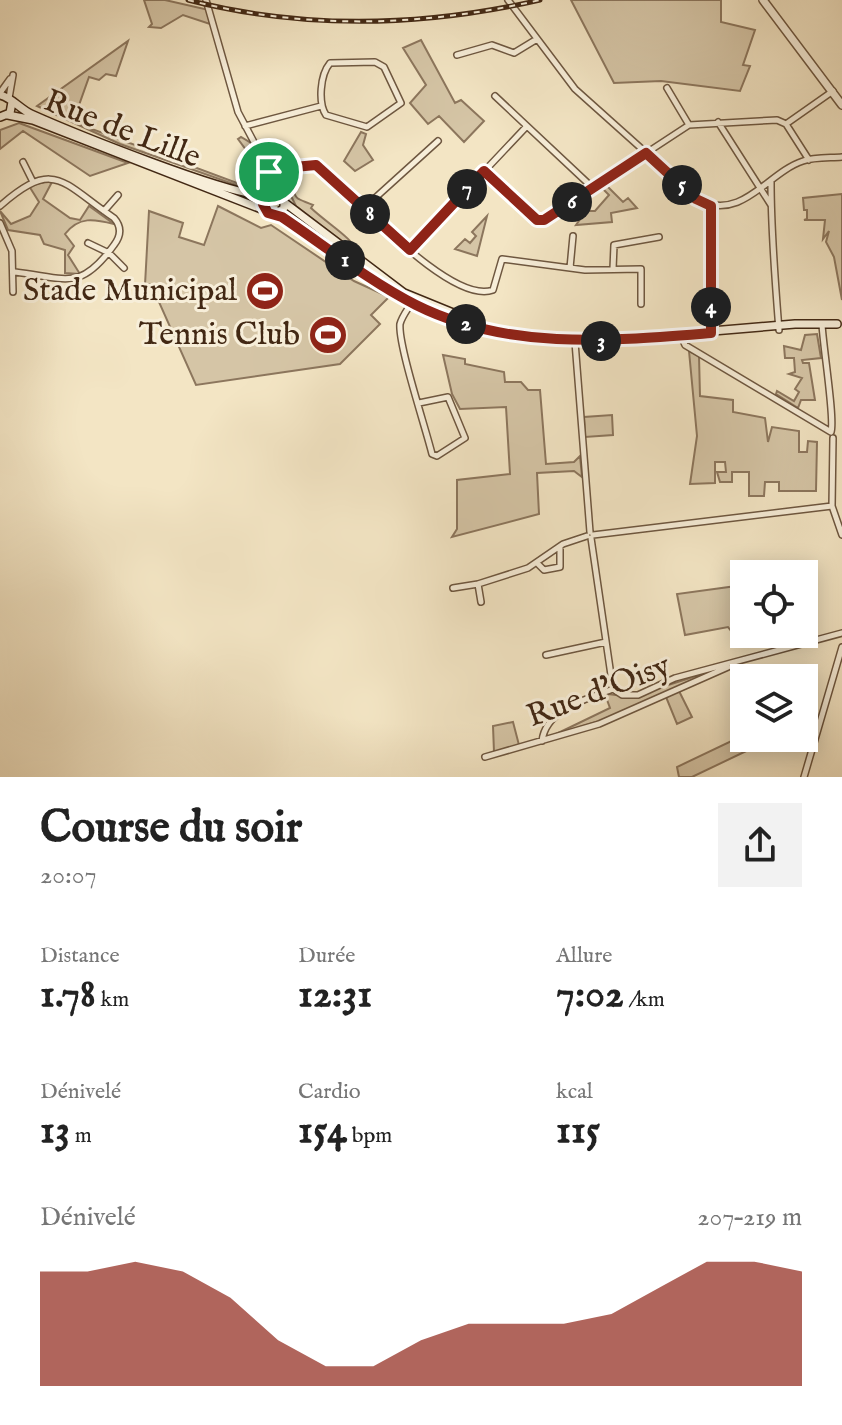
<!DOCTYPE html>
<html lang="fr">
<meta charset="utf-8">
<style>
:root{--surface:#fff;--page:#f2f2f2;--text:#222;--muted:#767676;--accent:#8f2418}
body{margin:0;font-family:"IM FELL English",serif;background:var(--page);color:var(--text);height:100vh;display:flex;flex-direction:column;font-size:30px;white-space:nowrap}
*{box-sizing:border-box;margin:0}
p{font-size:26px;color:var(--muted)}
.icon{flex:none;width:44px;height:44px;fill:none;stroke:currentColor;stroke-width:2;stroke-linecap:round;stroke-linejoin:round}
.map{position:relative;height:777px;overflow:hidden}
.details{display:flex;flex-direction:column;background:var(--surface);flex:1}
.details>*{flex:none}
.buttons{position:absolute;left:730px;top:560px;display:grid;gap:16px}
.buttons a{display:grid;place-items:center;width:88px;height:88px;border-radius:0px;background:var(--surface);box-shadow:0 4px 20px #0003;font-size:40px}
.pin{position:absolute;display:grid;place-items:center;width:68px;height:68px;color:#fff;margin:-34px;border:4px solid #fff;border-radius:50%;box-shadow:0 2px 8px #0007}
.km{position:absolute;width:40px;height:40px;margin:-20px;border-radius:50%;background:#222;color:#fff;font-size:22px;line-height:40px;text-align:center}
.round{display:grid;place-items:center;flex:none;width:84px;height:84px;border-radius:0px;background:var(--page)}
.overview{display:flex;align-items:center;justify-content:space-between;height:136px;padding:0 40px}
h1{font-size:44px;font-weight:800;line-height:60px}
.figures{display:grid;grid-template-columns:repeat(3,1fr);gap:12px;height:136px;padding:8px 40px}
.figures div{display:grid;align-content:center}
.figures b{font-size:40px;font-weight:800}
.figures small{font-size:22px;font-weight:400}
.figures p{font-size:22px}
.chart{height:224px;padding:16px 40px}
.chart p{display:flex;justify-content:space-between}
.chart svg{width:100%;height:144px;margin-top:8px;fill:var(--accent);opacity:.7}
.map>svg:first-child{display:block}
.green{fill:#d5c5a6;stroke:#8c765d;stroke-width:2}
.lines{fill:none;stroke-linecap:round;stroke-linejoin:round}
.minor-casing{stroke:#6e5740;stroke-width:8}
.tertiary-casing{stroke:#6e5740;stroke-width:10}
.secondary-casing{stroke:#422814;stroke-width:10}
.minor{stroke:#f7eed9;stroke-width:5}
.tertiary{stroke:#f7eed9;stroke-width:7}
.secondary{stroke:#f7eed9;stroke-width:7}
.rail-casing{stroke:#422814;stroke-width:5}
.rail{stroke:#f7eed9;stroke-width:2;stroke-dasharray:6;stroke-linecap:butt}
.route-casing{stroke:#fff;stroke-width:16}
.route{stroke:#8f2418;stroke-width:10}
.labels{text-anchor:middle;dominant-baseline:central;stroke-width:6;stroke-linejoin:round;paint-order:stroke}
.street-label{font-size:32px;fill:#422814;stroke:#f7eed9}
.poi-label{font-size:32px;fill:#422814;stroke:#f7eed9;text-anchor:end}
</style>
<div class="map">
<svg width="842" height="777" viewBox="0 0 842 777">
<rect width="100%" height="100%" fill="#f3e5c4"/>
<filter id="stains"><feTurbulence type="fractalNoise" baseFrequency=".0025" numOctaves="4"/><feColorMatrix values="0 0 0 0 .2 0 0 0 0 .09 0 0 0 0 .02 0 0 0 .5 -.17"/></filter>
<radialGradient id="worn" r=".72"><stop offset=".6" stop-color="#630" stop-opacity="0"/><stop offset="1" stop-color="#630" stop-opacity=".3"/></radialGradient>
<path class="green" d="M144 0H165L209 10 213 25 183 15 161 28 149 27 152 24Z
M571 0H721V22L755 30 743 65 750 66 740 91 661 81 614 83Z
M421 40 455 103 461 100 484 121 464 142 439 116 428 124 410 103 426 85 403 48Z
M128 41 116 76 106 74 99 80 89 77 73 122 253 189 260 169 238 139 241 137 251 143 269 181 253 191 120 144 37 106Z
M19 123 128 163 90 176 23 131 0 149V130Z
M361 132 366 134 363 145 373 160 355 171 344 161Z
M281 168H303L288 182C300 202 291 196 313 205L311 208C329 225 352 237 361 256L296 206 283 180 275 174Z
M45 182H52L43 199 70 218 80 220 89 206 114 224C94 219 79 216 65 234L74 246 68 255 80 274 65 273V250L44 244 40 235 8 230 0 211 11 224 30 216 39 202 29 186Z
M606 185 623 202 628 198 637 208 611 213 612 222 576 225 586 211H595L609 195 602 188Z
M842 194V300L834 257 826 242 829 231 823 239 825 220H804L807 219V210H804L803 198Z
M218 206 261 228 271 225 354 281 389 297 371 315 380 324 340 364 196 385 151 284 145 285 149 211 183 223 179 237 204 245Z
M487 216 477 256 455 249 465 239 470 243 476 236 472 232Z
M817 334 821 358 802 360 803 363H809L815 400H801L798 408 776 394 777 391 794 401 799 392 795 389 802 378 789 374 795 372 794 358H785L784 346 801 350 805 335Z
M689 351 699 356 700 396 733 400V412L765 418 768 442 772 427 799 431V452H807L808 441 817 442 816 491H779V482H765L764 496H749V472H732V482H720L717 472H726L725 462H715V483L690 484 697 436Z
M443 355 465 359V364L504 372 505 382H521L528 390H540L546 464 574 462 580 456 582 477 574 471 537 473 539 514 452 537 457 529V480L510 474 506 407 460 409 452 394Z
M612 415 613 435 585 437 584 417Z
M744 585V633L734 635 728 627 685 635 677 594Z
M718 669 609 718 554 735 610 708 607 700 595 703 593 700 608 694 631 697Z
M679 691 692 717 677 724 666 697Z
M513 722 519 745 494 752 493 726Z
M744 735 761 738 763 743 692 777H679L677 767Z"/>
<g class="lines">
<g class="minor-casing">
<path id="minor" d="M206 0 238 112 282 195
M508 0 575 89 700 201C744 220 767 173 803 161 814 157 830 158 842 157
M457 55 492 45 514 53 537 39
M375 62 384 67 401 103 367 127 326 115C318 103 320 75 330 63Z
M667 88 689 125
M0 93 10 79
M495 96 593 188
M9 98 13 75
M718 122 771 205
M786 124 833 91
M786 124 809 160
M245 126 321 106
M23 162 32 180
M484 171 537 220H544L689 125 777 120 786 124
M269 172 278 166 316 165C351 192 450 306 493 290L502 259 585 270 641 269V304
M771 182C771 232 775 280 779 330
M267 194 271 184 269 173
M0 206C55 158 61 182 114 218 122 227 121 236 114 245 80 292 67 278 15 272
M711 206V332
M364 208 438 141
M104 211 118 195
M0 223 12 251 13 292
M88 243 109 253 124 268
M410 250 527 126
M570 268 573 236
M613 269 614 245 659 237
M412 302C408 309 402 316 400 324 398 345 426 429 432 454L437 456 465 438 448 397 419 403
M681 336 685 345 831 432C835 419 823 346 822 324
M575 342 590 532
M833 438 832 506 842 535
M593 535 832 506
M591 538 613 689
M538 564 544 570 560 567V547
M453 588 478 584
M481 602 478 584 528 568 563 544 587 536
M546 655 606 642
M613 689 622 695H638L675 678 842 633
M542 741C546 709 587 699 613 689
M485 757 599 724 728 667
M804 777 842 647"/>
</g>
<g class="tertiary-casing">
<path id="tertiary" d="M763 0 842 105"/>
</g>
<g class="secondary-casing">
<path id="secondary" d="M0 95C11 97 20 109 31 114 69 131 234 198 266 195
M8 115 33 120 282 217 412 303 463 323 507 334 582 342 795 324H837
M0 117 10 113 12 102
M264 198 273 192 284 197V208L276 214
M285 203 404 293 475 322"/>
</g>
<use href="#minor" class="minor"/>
<use href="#tertiary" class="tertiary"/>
<use href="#secondary" class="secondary"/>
<g class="rail-casing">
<path id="rail" d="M188 0C305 30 422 27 540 0"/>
</g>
<use href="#rail" class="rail"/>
</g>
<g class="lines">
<g class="route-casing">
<path id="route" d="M646 153 696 199 711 206V333C612 341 508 351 416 305 369 281 325 246 282 217L268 213 263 204 271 186 272 169 316 165 410 250 484 171 537 220H544Z"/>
</g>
<use href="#route" class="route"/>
</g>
<defs>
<g id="stadium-disc" transform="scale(2)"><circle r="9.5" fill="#8f2418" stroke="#f7eed9"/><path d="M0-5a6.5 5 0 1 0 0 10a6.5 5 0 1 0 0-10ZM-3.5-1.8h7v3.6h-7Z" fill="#fff"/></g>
</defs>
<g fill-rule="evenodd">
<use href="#stadium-disc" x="265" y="291"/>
<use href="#stadium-disc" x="328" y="335"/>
</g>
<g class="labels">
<g class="street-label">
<text transform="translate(122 130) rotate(21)">Rue de Lille</text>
<text transform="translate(599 692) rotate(-21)">Rue d'Oisy</text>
</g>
<g class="poi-label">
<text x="237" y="291">Stade Municipal</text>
<text x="300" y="335">Tennis Club</text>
</g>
</g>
<rect width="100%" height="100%" filter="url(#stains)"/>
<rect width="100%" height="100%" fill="url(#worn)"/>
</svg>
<div class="buttons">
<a><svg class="icon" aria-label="locate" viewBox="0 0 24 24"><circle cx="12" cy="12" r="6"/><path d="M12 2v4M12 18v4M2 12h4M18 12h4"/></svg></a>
<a><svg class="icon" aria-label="layers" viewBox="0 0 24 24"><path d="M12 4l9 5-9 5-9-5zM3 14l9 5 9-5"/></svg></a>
</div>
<div class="pin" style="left:269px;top:172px;background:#1e9e55"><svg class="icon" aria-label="arrive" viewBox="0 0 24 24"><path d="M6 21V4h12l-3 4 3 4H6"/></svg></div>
<b class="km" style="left:345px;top:260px">1</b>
<b class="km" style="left:466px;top:324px">2</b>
<b class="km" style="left:601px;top:341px">3</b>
<b class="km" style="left:711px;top:307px">4</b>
<b class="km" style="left:682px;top:185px">5</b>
<b class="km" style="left:572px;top:202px">6</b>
<b class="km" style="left:467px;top:189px">7</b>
<b class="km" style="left:370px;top:214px">8</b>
</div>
<section class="details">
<div class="overview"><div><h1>Course du soir</h1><p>20:07</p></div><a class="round"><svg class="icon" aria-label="share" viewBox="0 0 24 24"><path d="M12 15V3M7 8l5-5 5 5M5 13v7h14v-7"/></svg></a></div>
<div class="figures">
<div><p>Distance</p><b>1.78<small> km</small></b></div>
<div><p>Durée</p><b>12:31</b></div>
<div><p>Allure</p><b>7:02<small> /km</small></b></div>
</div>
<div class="figures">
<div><p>Dénivelé</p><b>13<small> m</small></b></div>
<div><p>Cardio</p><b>154<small> bpm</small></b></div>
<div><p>kcal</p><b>115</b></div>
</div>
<div class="chart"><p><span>Dénivelé</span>207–219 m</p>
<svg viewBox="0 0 160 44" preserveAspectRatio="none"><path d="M0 44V9L10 9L20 6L30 9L40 17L50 30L60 38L70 38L80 30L90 25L100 25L110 25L120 22L130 14L140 6L150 6L160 9V44z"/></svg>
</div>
</section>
